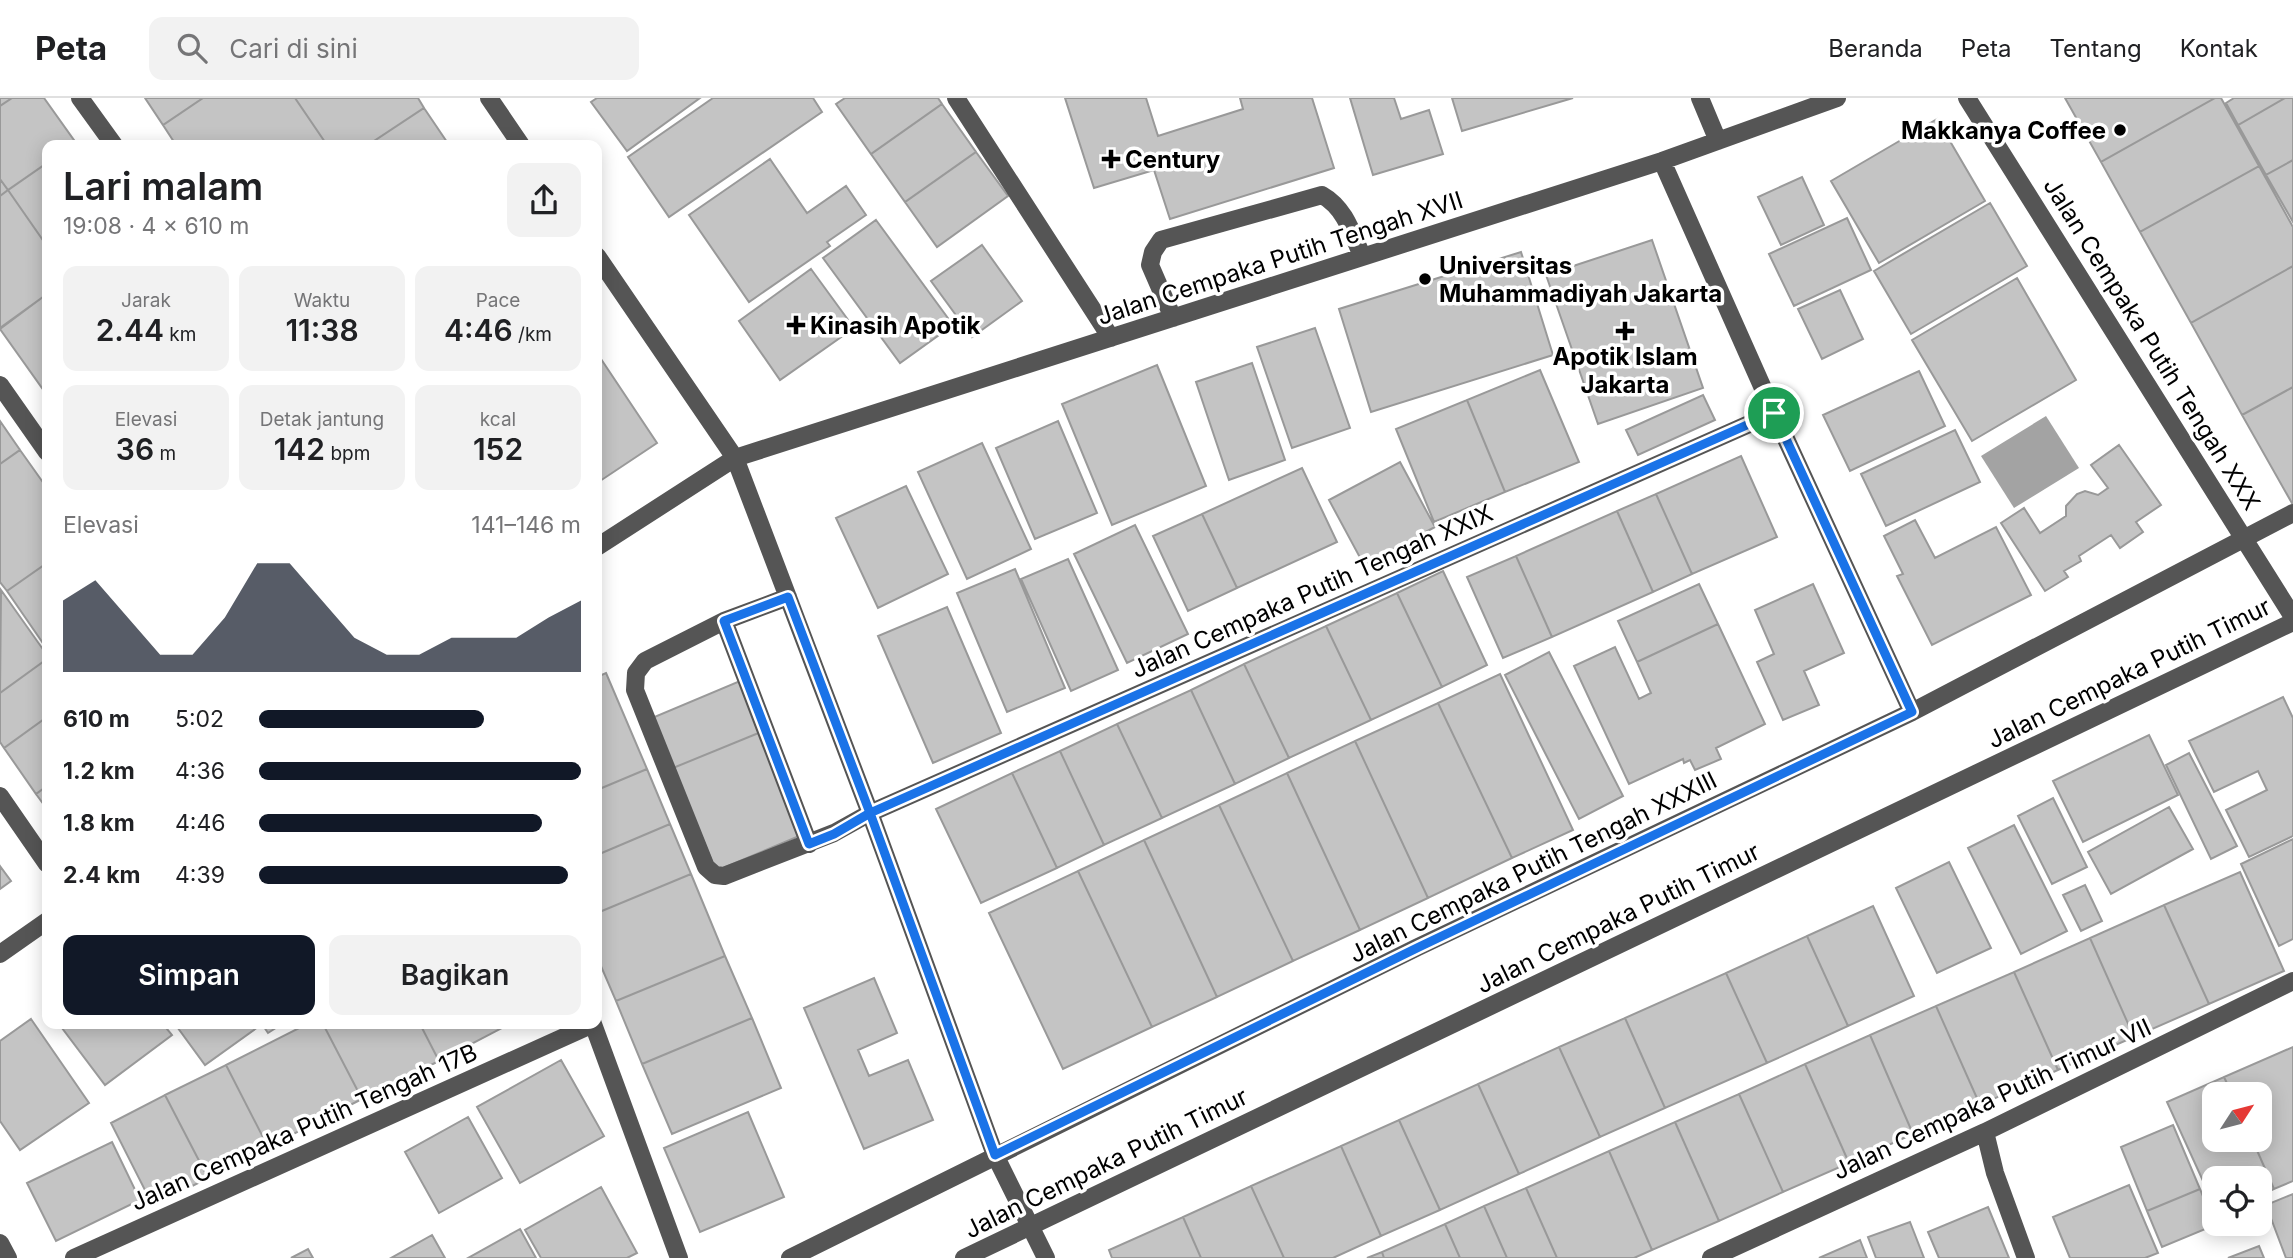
<!DOCTYPE html>
<html lang="id">
<meta charset="utf-8">
<style>
:root{--surface:#fff;--page:#f2f2f2;--text:#202124;--muted:#757577;--line:#e0e0e0;--accent:#111827}
body{margin:0;font-family:Inter,sans-serif;background:var(--page);color:var(--text);height:100vh;display:flex;flex-direction:column;font-size:26px;white-space:nowrap}
*{box-sizing:border-box;margin:0}
p{font-size:23px;color:var(--muted)}
.icon{flex:none;width:38px;height:38px;fill:none;stroke:currentColor;stroke-width:2;stroke-linecap:round;stroke-linejoin:round}
.map{position:relative;flex:1;overflow:hidden}
.panel{position:absolute;left:42px;top:42px;width:560px;height:889px;display:flex;flex-direction:column;background:var(--surface);border-radius:14px;box-shadow:0 4px 18px #0003}
.panel>*{flex:none}
.needle{width:46px;rotate:54deg}
.controls{position:absolute;left:2202px;top:984px;display:grid;gap:14px}
.controls a{display:grid;place-items:center;width:70px;height:70px;border-radius:14px;background:var(--surface);box-shadow:0 4px 18px #0003;font-size:35px}
.pin{position:absolute;display:grid;place-items:center;width:60px;height:60px;color:#fff;margin:-30px;border:4px solid #fff;border-radius:50%;box-shadow:0 2px 7px #0007}
.round{display:grid;place-items:center;flex:none;width:74px;height:74px;border-radius:14px;background:var(--page)}
.summary{display:flex;align-items:center;justify-content:space-between;height:119px;padding:0 21px}
h1{font-size:38px;font-weight:600;line-height:52px}
.stats{display:grid;grid-template-columns:repeat(3,1fr);gap:10px;height:119px;padding:7px 21px}
.stats div{display:grid;align-content:center;border-radius:14px;background:var(--page);text-align:center}
.stats b{font-size:30px;font-weight:600}
.stats small{font-size:19px;font-weight:400}
.stats p{font-size:19px}
.chart{height:196px;padding:14px 21px}
.chart p{display:flex;justify-content:space-between}
.chart svg{width:100%;height:126px;margin-top:7px;fill:var(--accent);opacity:.7}
.cta{display:flex;gap:14px;margin-top:auto;padding:14px 21px}
.cta a{flex:1;height:80px;border-radius:14px;background:var(--accent);color:#fff;font-size:28px;font-weight:600;line-height:80px;text-align:center}
.cta a+a{background:var(--page);color:var(--text)}
ul{padding:0 21px;list-style:none;font-size:23px}
li{display:grid;grid-template-columns:112px 84px 1fr;align-items:center;height:52px}
li i{height:18px;border-radius:9px;background:var(--accent)}
header{display:flex;align-items:center;gap:42px;box-sizing:border-box;height:98px;padding:0 35px;background:var(--surface);border-bottom:2px solid var(--line)}
header strong{font-size:33px}
nav{display:flex;gap:38px;margin-inline-start:auto;font-size:24px}
.search{width:490px;height:63px;background:var(--page);display:flex;align-items:center;gap:18px;box-sizing:border-box;padding:0 24px;border-radius:14px;color:var(--muted);font-size:26px}
.map>svg:first-child{display:block}
.water{fill:#a3a3a3}
.building{fill:#c4c4c4;stroke:#999;stroke-width:2}
.lines{fill:none;stroke-linecap:round;stroke-linejoin:round}
.minor{stroke:#555;stroke-width:18}
.route-casing{stroke:#fff;stroke-width:14}
.route{stroke:#1a73e8;stroke-width:9}
.poi-dot{fill:#000;stroke:#fff;stroke-width:2.5}
.labels{text-anchor:middle;dominant-baseline:central;stroke-width:7;stroke-linejoin:round;paint-order:stroke}
.poi-label{font-size:24px;font-weight:bold;fill:#000;stroke:#fff;text-anchor:start}
.street-label{font-size:24px;fill:#000;stroke:#fff}
</style>
<header>
<strong>Peta</strong>
<div class="search"><svg class="icon" aria-label="search" viewBox="0 0 24 24"><circle cx="10" cy="10" r="6"/><path d="M15 15l6 6"/></svg>Cari di sini</div>
<nav><a>Beranda</a><a>Peta</a><a>Tentang</a><a>Kontak</a></nav>
</header>
<div class="map">
<svg width="2293" height="1160" viewBox="0 0 2293 1160">
<rect width="100%" height="100%" fill="#fff"/>
<path class="water" d="M2046 318 2079 370 2014 410 1981 358Z"/>
<path class="building" d="M0 0H12L0 8Z
M12 0H44L76 45 72 47H47V65L8 92 0 81V8Z
M145 0H203L163 27Z
M203 0H295L327 47H176L163 27Z
M295 0H418L424 10 368 47H327Z
M597 0H700L627 53 591 4Z
M713 0H813L822 14 669 119 628 59Z
M845 0H938L942 6 871 56 836 6Z
M1065 0H1146L1158 38 1243 11 1240 0H1312L1334 70 1170 121 1154 72 1094 90Z
M1350 0H1394L1401 21 1429 12 1443 56 1373 77Z
M1452 0H1573L1462 33Z
M2065 0H2215L2101 64Z
M2215 0H2221L2259 68 2140 134 2101 64Z
M2234 0H2285L2238 27 2226 5Z
M2285 0H2293V62L2266 77 2238 27Z
M942 6 976 54 905 104 871 56Z
M424 10 449 47H368Z
M1937 21 1985 103 1879 165 1831 83Z
M976 54 1008 98 937 149 905 104Z
M770 61 807 115 846 88 866 117 827 144 830 148 749 204 689 117Z
M2293 62V124L2266 77Z
M47 65V148L8 92Z
M2259 68 2293 129V168L2191 225 2140 134Z
M1802 79 1824 127 1781 147 1758 99Z
M0 81 8 92 0 98Z
M8 92 47 148V196L0 230V98Z
M1990 105 2027 168 1911 236 1874 173Z
M1847 120 1871 172 1794 208 1769 156Z
M876 122 953 227 900 265 823 160Z
M1652 142 1703 290 1598 326 1546 177Z
M982 147 1022 203 972 239 931 183Z
M1521 154 1553 257 1371 314 1339 211Z
M2293 168V289L2242 317 2191 225Z
M811 171 854 230 780 282 739 223Z
M2017 180 2076 282 1972 343 1912 242Z
M1840 192 1863 241 1822 261 1798 211Z
M47 196V297L0 231Z
M1315 230 1350 330 1292 350 1257 249Z
M597 255 657 345 597 385Z
M1252 265 1285 362 1229 382 1196 284Z
M1157 267 1206 388 1112 427 1062 306Z
M1540 272 1579 364 1505 394 1467 302Z
M1919 273 1945 328 1850 373 1823 317Z
M2293 289V407L2242 317Z
M1703 297 1715 322 1638 357 1626 332Z
M1467 302 1505 394 1434 424 1396 331Z
M0 323 20 352 0 366Z
M1058 323 1097 415 1035 441 996 350Z
M1955 332 1980 384 1886 428 1861 376Z
M982 345 1031 451 967 481 918 374Z
M2119 347 2161 407 2136 424 2143 434 2120 450 2111 437 2079 458 2081 463 2064 473 2068 479 2045 493 2001 425 2024 410 2040 435 2066 418V408L2077 396 2085 393 2098 397 2108 390 2091 367Z
M20 352 47 390V465L7 493 0 484V366Z
M1741 358 1777 439 1692 476 1656 396Z
M1400 364 1435 429 1364 467 1329 402Z
M1302 370 1337 444 1237 490 1202 416Z
M906 388 948 476 878 510 836 420Z
M1656 396 1692 476 1653 494 1617 413Z
M1617 413 1653 494 1552 539 1516 458Z
M1202 416 1237 490 1188 513 1153 438Z
M1915 422 1935 460 1996 429 2031 497 1932 547 1897 478 1903 476 1884 438Z
M1135 427 1188 536 1127 565 1074 456Z
M1516 458 1552 539 1503 560 1467 479Z
M1068 461 1118 572 1071 593 1021 481Z
M47 465V551L7 493Z
M1015 471 1065 590 1007 614 957 495Z
M1443 473 1487 567 1442 589 1397 495Z
M1699 486 1718 526 1637 564 1618 523Z
M1813 486 1844 555 1804 573 1819 607 1783 622 1757 564 1774 556 1755 512Z
M1 492 47 557V561L0 595Z
M1397 495 1442 589 1371 622 1326 528Z
M947 509 1001 635 933 665 878 538Z
M1718 526 1765 626 1716 650 1721 661 1695 672 1690 662 1684 665 1683 661 1629 686 1574 568 1615 549 1639 601 1651 595 1637 564Z
M1326 528 1371 622 1289 660 1244 566Z
M1549 554 1623 698 1579 721 1505 577Z
M47 561V619L4 650 0 644V595Z
M1244 566 1289 660 1235 686 1191 592Z
M606 575 647 671 597 692V579Z
M1500 576 1573 732 1512 760 1438 605Z
M740 583 761 634 673 670 652 620Z
M1191 592 1235 686 1162 720 1117 626Z
M2283 599 2293 620V738L2249 759 2226 712 2267 692 2258 673 2214 694 2189 643Z
M1438 605 1512 760 1428 800 1355 643Z
M47 619V688L36 696 4 650Z
M1117 626 1162 720 1104 747 1060 653Z
M761 634 804 736 716 773 673 670Z
M2149 637 2178 697 2083 744 2053 683Z
M1355 643 1428 800 1360 832 1287 675Z
M1060 653 1104 747 1057 770 1012 675Z
M2189 655 2237 748 2211 761 2166 667Z
M647 671 670 726 597 757V692Z
M1012 675 1057 770 981 805 936 711Z
M1287 675 1360 832 1293 863 1219 707Z
M47 688V711L36 696Z
M2053 700 2087 769 2052 786 2018 718Z
M1219 707 1293 863 1217 899 1144 742Z
M2169 709 2193 751 2111 796 2088 754Z
M670 726 691 776 597 815V757Z
M2014 727 2067 833 2021 856 1968 750Z
M2293 741V841L2279 848 2241 766Z
M1144 742 1217 899 1152 929 1078 773Z
M1949 764 1991 850 1937 875 1896 790Z
M0 768 11 783 0 791Z
M1078 773 1152 929 1063 971 989 815Z
M2240 774 2284 873 2209 906 2164 807Z
M691 776 725 858 616 903 597 859V815Z
M2085 787 2102 823 2081 833 2063 797Z
M2164 807 2209 906 2134 939 2090 840Z
M1873 808 1914 898 1848 928 1807 838Z
M1807 838 1848 928 1767 965 1726 875Z
M2090 840 2134 939 2058 972 2014 874Z
M725 858 752 920 642 966 616 903Z
M2014 874 2058 972 1980 1007 1936 908Z
M1726 875 1767 965 1665 1010 1625 920Z
M874 880 897 935 858 952 869 978 908 962 933 1022 864 1051 804 910Z
M1936 908 1980 1007 1913 1036 1870 937Z
M752 920 781 990 672 1036 642 966Z
M1625 920 1665 1010 1600 1039 1559 949Z
M31 921 89 1005 20 1052 0 1023V943Z
M59 926H163L172 937 105 987Z
M175 926H256L258 929 205 967Z
M262 926H282L268 935Z
M307 926H323L362 1001 268 1049 226 967Z
M323 926H420L439 963 362 1001Z
M420 926H502L504 929 439 963Z
M1870 937 1913 1036 1849 1065 1805 966Z
M1559 949 1600 1039 1519 1076 1478 986Z
M2293 949V1083L2274 1091 2252 1041H2259V996H2232L2224 979Z
M561 962 604 1038 520 1085 477 1009Z
M1805 966 1849 1065 1783 1094 1739 996Z
M226 967 268 1049 208 1080 165 997Z
M2224 979 2232 996H2214V1041H2252L2274 1091 2259 1098V1080H2214V1107L2167 1004Z
M1478 986 1519 1076 1440 1112 1399 1022Z
M1739 996 1783 1094 1719 1123 1675 1024Z
M165 997 208 1080 153 1108 111 1025Z
M748 1014 784 1099 700 1134 664 1050Z
M468 1019 502 1080 439 1115 405 1054Z
M1399 1022 1440 1112 1381 1138 1341 1048Z
M1675 1024 1719 1123 1652 1152 1609 1053Z
M2173 1027 2200 1091 2147 1113 2121 1049Z
M112 1044 140 1102 56 1143 27 1085Z
M1341 1048 1381 1138 1333 1160H1284L1251 1088Z
M1609 1053 1652 1152 1634 1160H1557L1526 1090Z
M2129 1087 2158 1155 2145 1160H2070L2053 1119Z
M1251 1088 1284 1160H1201L1183 1119Z
M601 1089 637 1155 627 1160H541L525 1132Z
M1526 1090 1557 1160H1507L1484 1108Z
M2200 1091 2215 1127 2162 1149 2147 1113Z
M2293 1096V1160H2286L2266 1107Z
M1484 1108 1507 1160H1460L1445 1126Z
M1988 1109 2009 1160H1939L1928 1134Z
M1183 1119 1201 1160H1112L1109 1152Z
M1910 1124 1924 1160H1876L1868 1139Z
M1445 1126 1460 1160H1384L1382 1154Z
M520 1131 536 1160H468Z
M432 1137 445 1160H391Z
M1860 1142 1867 1160H1819Z
M2259 1148 2264 1160H2228Z
M308 1151 313 1160H291Z
M1382 1154 1384 1160H1367Z"/>
<g class="lines">
<path class="minor" d="M80 0 114 47
M489 0 521 47
M956 0 1111 240
M1700 0 1718 43
M1967 0 2293 519
M1662 63 1774 315 1912 614
M597 158 735 360 870 715 995 1057 1046 1160
M1173 220 1150 167 1153 154 1161 142 1322 97C1345 110 1352 135 1362 158
M0 287 47 354
M597 449 735 360 1662 63 1837 0
M788 499 724 523 645 563 636 575 635 592 706 769 715 777 724 778 834 735 870 715 1774 315
M724 523 809 746
M0 698 47 766
M0 856 47 823
M593 926 679 1160
M1985 1034 1995 1075 2026 1160
M0 1145 8 1160
M74 1160 593 926
M790 1160 1418 849 1912 614 2293 415
M964 1160 2293 524
M1711 1160 1985 1034 2293 883"/>
</g>
<g class="lines">
<g class="route-casing">
<path id="route" d="M1774 315 870 715 788 499 724 523 809 746 834 736 870 715 995 1057 1419 849 1912 614 1774 315"/>
</g>
<use href="#route" class="route"/>
</g>
<g class="poi-dot">
<circle cx="2120" cy="32" r="7"/>
<path d="M1107.5 50.5h7v7h7v7h-7v7h-7v-7h-7v-7h7z"/>
<circle cx="1425" cy="181" r="7"/>
<path d="M792.5 216.5h7v7h7v7h-7v7h-7v-7h-7v-7h7z"/>
<path d="M1621.5 222.5h7v7h7v7h-7v7h-7v-7h-7v-7h7z"/>
</g>
<g class="labels">
<g class="poi-label">
<text x="2106" y="32" text-anchor="end">Makkanya Coffee</text>
<text x="1125" y="61">Century</text>
<text x="1439" y="167">Universitas<tspan x="1439" dy="28">Muhammadiyah Jakarta</tspan></text>
<text x="810" y="227">Kinasih Apotik</text>
<text x="1625" y="258" text-anchor="middle">Apotik Islam<tspan x="1625" dy="28">Jakarta</tspan></text>
</g>
<g class="street-label">
<text transform="translate(1280 160) rotate(-18)">Jalan Cempaka Putih Tengah XVII</text>
<text transform="translate(2152 246) rotate(58)">Jalan Cempaka Putih Tengah XXX</text>
<text transform="translate(1312 493) rotate(-24)">Jalan Cempaka Putih Tengah XXIX</text>
<text transform="translate(2129 575) rotate(-26)">Jalan Cempaka Putih Timur</text>
<text transform="translate(1533 769) rotate(-26)">Jalan Cempaka Putih Tengah XXXIII</text>
<text transform="translate(1618 820) rotate(-26)">Jalan Cempaka Putih Timur</text>
<text transform="translate(1992 1001) rotate(-25)">Jalan Cempaka Putih Timur VII</text>
<text transform="translate(304 1029) rotate(-24)">Jalan Cempaka Putih Tengah 17B</text>
<text transform="translate(1106 1065) rotate(-26)">Jalan Cempaka Putih Timur</text>
</g>
</g>
</svg>
<div class="controls">
<a><svg class="needle" viewBox="-14 -14 28 28"><path d="M0-13l5 13h-10z" fill="#e53935"/><path d="M0 13l5-13h-10z" fill="#757577"/></svg></a>
<a><svg class="icon" aria-label="locate" viewBox="0 0 24 24"><circle cx="12" cy="12" r="6"/><path d="M12 2v4M12 18v4M2 12h4M18 12h4"/></svg></a>
</div>
<div class="pin" style="left:1774px;top:315px;background:#1e9e55"><svg class="icon" aria-label="arrive" viewBox="0 0 24 24"><path d="M6 21V4h12l-3 4 3 4H6"/></svg></div>
<section class="panel">
<div class="summary"><div><h1>Lari malam</h1><p>19:08 · 4 × 610 m</p></div><a class="round"><svg class="icon" aria-label="share" viewBox="0 0 24 24"><path d="M12 15V3M7 8l5-5 5 5M5 13v7h14v-7"/></svg></a></div>
<div class="stats">
<div><p>Jarak</p><b>2.44<small> km</small></b></div>
<div><p>Waktu</p><b>11:38</b></div>
<div><p>Pace</p><b>4:46<small> /km</small></b></div>
</div>
<div class="stats">
<div><p>Elevasi</p><b>36<small> m</small></b></div>
<div><p>Detak jantung</p><b>142<small> bpm</small></b></div>
<div><p>kcal</p><b>152</b></div>
</div>
<div class="chart"><p><span>Elevasi</span>141–146 m</p>
<svg viewBox="0 0 160 44" preserveAspectRatio="none"><path d="M0 44V19L10 12L20 25L30 38L40 38L50 25L60 6L70 6L80 19L90 32L100 38L110 38L120 32L130 32L140 32L150 25L160 19V44z"/></svg>
</div>
<ul>
<li><b>610 m</b>5:02<i style="width:70%"></i></li>
<li><b>1.2 km</b>4:36<i style="width:100%"></i></li>
<li><b>1.8 km</b>4:46<i style="width:88%"></i></li>
<li><b>2.4 km</b>4:39<i style="width:96%"></i></li>
</ul>
<div class="cta"><a>Simpan</a><a>Bagikan</a></div>
</section>
</div>
